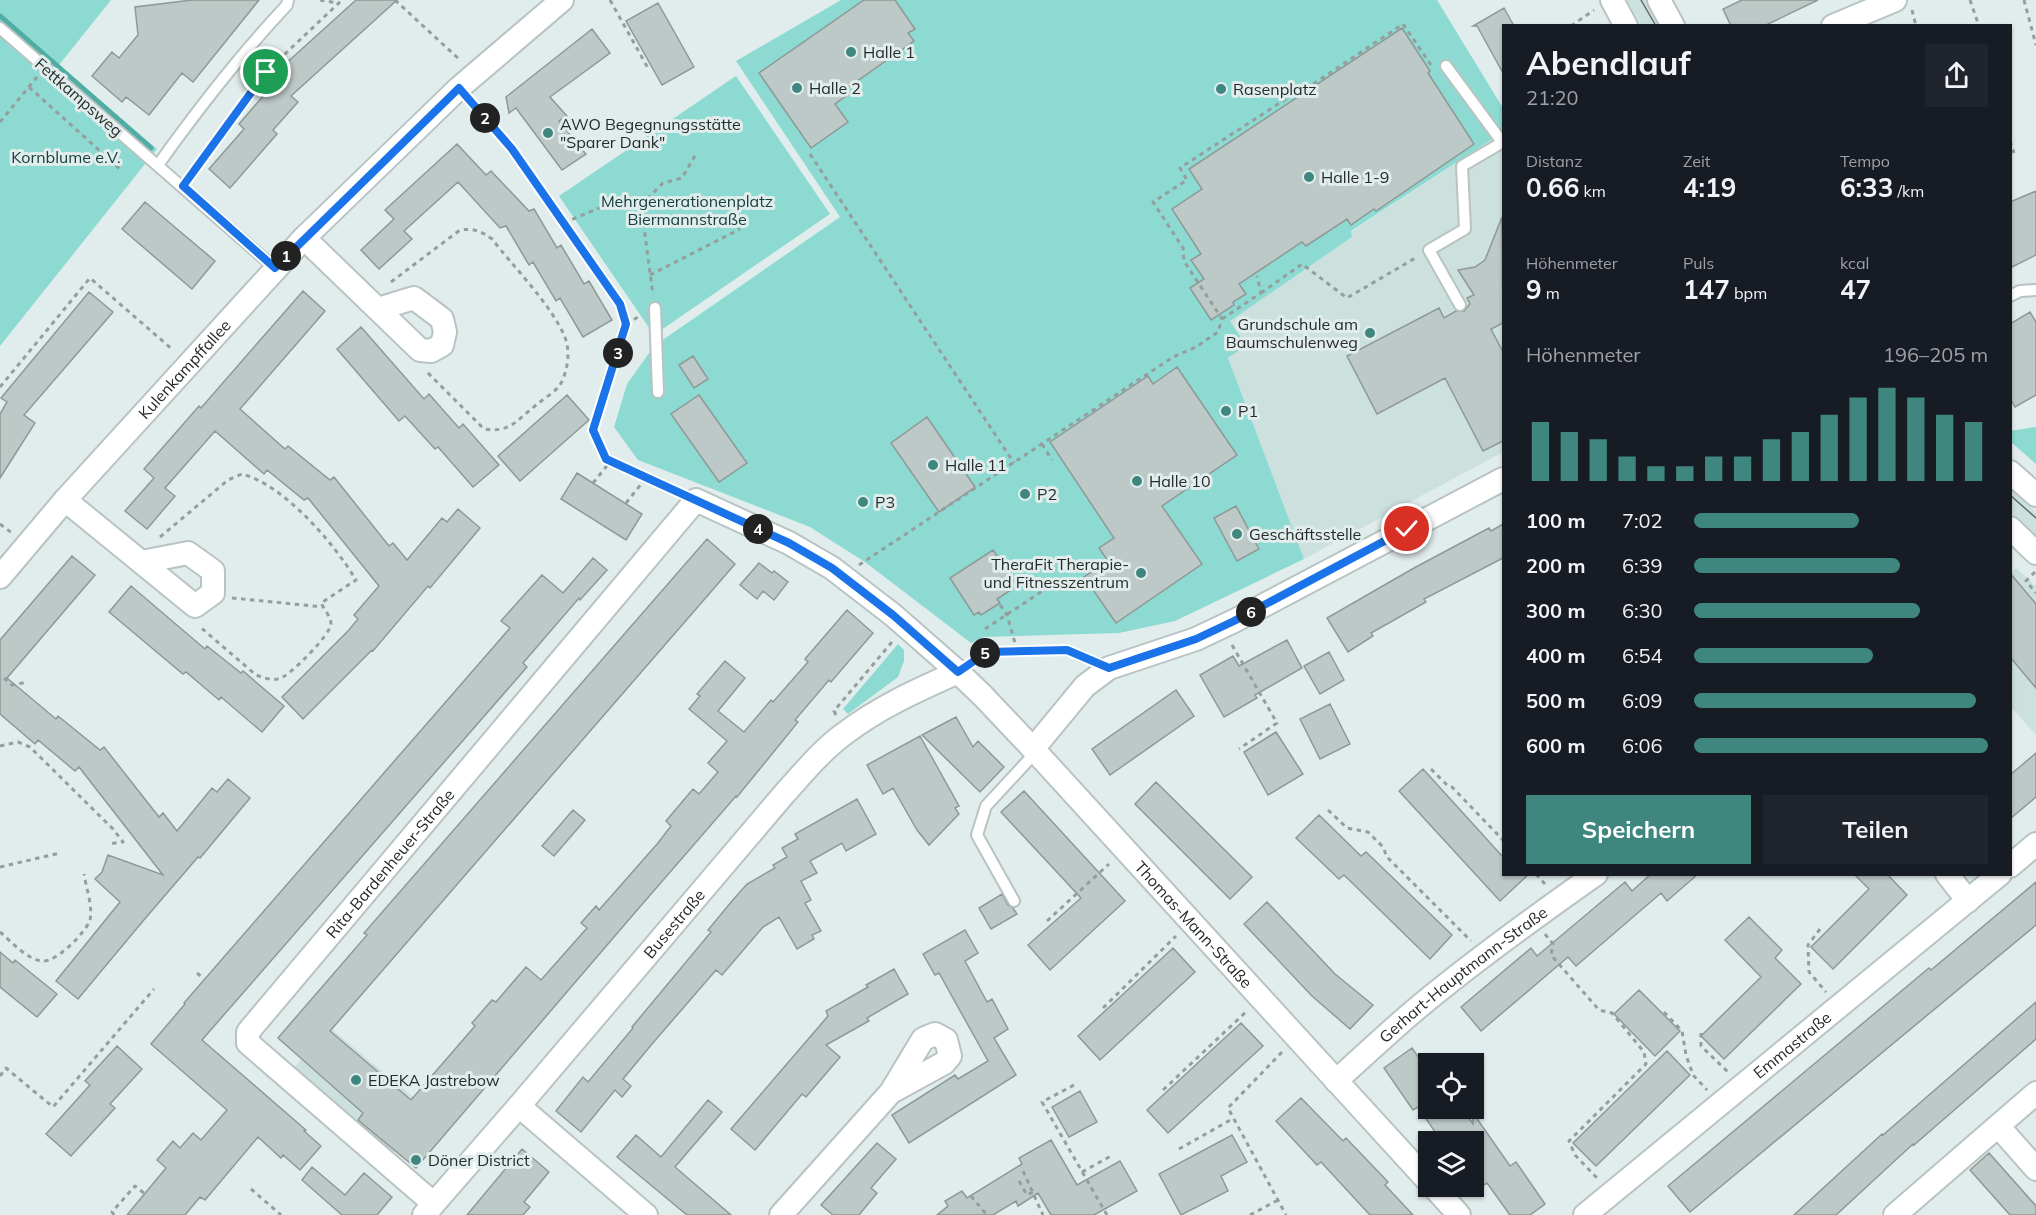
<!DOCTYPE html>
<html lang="de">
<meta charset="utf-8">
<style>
:root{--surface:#171b24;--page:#20242c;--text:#f1f3f6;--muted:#9ea1a6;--accent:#3f867f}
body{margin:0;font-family:Mulish,sans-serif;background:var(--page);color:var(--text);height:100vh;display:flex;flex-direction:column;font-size:22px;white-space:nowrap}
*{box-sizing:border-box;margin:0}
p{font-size:20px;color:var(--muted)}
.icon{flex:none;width:33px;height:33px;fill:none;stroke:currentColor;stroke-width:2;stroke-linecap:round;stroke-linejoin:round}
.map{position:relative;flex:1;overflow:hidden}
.panel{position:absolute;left:1502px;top:24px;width:510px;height:852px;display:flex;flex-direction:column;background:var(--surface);border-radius:0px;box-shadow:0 2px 4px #0004}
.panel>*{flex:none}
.tools{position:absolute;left:1418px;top:1053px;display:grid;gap:12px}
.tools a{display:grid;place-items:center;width:66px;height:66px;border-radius:0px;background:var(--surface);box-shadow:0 2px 4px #0004;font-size:30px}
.pin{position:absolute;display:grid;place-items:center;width:51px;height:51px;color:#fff;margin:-26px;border:3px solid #fff;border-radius:50%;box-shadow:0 2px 6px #0007}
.km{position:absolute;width:30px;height:30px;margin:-15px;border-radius:50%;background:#222;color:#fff;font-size:16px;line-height:30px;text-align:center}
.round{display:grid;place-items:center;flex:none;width:63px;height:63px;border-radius:0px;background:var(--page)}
.head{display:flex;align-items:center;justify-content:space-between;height:102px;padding:0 24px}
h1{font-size:33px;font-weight:700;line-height:45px}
.stats{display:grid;grid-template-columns:repeat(3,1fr);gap:9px;height:102px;padding:6px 24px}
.stats div{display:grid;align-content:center}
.stats b{font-size:26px;font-weight:700}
.stats small{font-size:16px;font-weight:400}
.stats p{font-size:16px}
.chart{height:168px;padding:12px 24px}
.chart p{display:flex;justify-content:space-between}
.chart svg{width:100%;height:108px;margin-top:6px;stroke:var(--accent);stroke-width:6}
.action{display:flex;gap:12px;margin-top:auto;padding:12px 24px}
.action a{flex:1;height:69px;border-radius:0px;background:var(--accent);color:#fff;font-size:24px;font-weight:700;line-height:69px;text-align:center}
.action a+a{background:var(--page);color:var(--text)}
ul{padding:0 24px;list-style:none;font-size:20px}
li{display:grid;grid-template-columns:96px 72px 1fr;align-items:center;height:45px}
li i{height:15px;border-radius:8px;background:var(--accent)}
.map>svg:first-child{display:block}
.built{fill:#cce0de}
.green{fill:#8cdad1}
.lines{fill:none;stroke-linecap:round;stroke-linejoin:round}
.stream{stroke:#50ada4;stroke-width:5}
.building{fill:#bdc9c7;stroke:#8e9997;stroke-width:1.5}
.service-casing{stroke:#b8c4c2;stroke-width:14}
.minor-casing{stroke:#b8c4c2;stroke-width:26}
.path{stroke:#959e9d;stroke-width:3;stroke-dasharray:4.5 4.5;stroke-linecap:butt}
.service{stroke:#fff;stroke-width:10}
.minor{stroke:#fff;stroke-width:22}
.tram{stroke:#646b6a;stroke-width:1.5}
.route-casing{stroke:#fff;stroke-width:12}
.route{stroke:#1a73e8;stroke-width:8}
.poi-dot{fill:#3f867f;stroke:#e1edec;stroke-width:2}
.labels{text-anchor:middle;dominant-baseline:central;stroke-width:6;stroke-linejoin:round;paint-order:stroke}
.poi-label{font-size:16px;fill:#262b2a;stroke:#e1edec;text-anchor:start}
.street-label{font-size:16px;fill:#262b2a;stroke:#e1edec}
.park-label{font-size:16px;fill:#15403c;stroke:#e1edec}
</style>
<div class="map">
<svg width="2036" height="1215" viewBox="0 0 2036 1215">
<rect width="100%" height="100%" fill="#e1edec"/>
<path class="built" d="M1627 0H1647L1662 25H1641Z
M1503 132V452L1304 559 1228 358 1246 346 1229 321 1352 237 1351 232Z
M2010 489 2036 512V536L2010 511Z
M2016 568 2036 586V735L2010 706V573Z
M329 1027 430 1111 387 1160 287 1076Z"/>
<path class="green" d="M0 0H111L59 65 157 149 0 346Z
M841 0H1437L1503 108V132L1351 231 1352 237 1230 321 1246 346 1228 358 1304 559 1175 621 1119 633 984 637 971 643 865 562 810 527 638 460 614 427 627 384 654 346 840 217 736 61Z
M736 76 830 214 654 335 559 196Z
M2036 427V464L2010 441V431Z
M898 644 904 650V661L898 677 848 714 843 709Z"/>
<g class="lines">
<path class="stream" d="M0 16 151 148"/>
</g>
<path class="building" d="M192 0H259L193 82 182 73 149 115 126 97 122 102 92 76 112 52 119 58 138 35 135 7Z
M356 0H397L291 96 298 102 273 130 277 134 230 188 209 169 244 129 239 124 276 81 272 76Z
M864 0H895L915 29 908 33 914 41 846 89 849 94 835 104 848 122 811 148 759 73Z
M1742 0H1818L1764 26H1731L1723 9Z
M658 3 694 67 662 85 626 21Z
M1504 8 1514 26H1503V73L1477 26H1473Z
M1402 28 1430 71 1428 73 1474 144 1376 211 1374 209 1351 225 1347 219 1306 246 1302 242 1239 284 1246 294 1233 302 1234 305 1211 320 1190 288 1204 279 1191 260 1201 254 1172 209 1202 189 1189 169Z
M592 29 610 53 550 97 567 116 559 121 586 154 562 170 516 108 509 113 506 97Z
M457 144 486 175 491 171 529 211 534 209 557 248 561 245 584 284 589 281 612 320 583 337 560 298 556 301 533 262 529 265 506 226 500 228 458 182 404 231 412 239 379 269 361 250 394 219 385 210Z
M2036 191V255L2010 268V202Z
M145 202 215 261 192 289 122 229Z
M1502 217 1503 323 1491 329 1503 352V441L1483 451 1445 378 1377 414 1347 356 1439 308 1444 318 1456 311H1464L1470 304 1467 298 1474 295 1458 270 1475 267 1485 260Z
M303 291 325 311 240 409 285 449 288 446 330 480 334 477 389 546 393 543 407 560 442 518 447 522 458 509 480 528 430 588 428 586 373 651 372 650 303 719 282 697 348 631 358 619 354 615 379 586 308 498 304 500 267 470 264 474 215 431 165 488 175 496 147 529 125 511 154 478 144 469 199 406 201 408Z
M89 292 113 312 24 415 35 423 0 478V414L7 402 1 398Z
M2030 312 2036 322V395L2015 407 2010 398V324Z
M361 327 424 399 429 394 459 428 463 424 499 465 473 487 438 447 435 449 405 416 399 421 337 349Z
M693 356 708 379 694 388 679 365Z
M1177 367 1237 455 1162 506 1202 564 1116 623 1084 577 1108 561 1099 548 1114 538 1050 442 1148 376 1153 384Z
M567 395 589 420 520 481 498 456Z
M699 395 747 463 719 482 671 414Z
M927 417 975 487 939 512 891 443Z
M577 473 642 514 626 540 561 499Z
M1236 506 1259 549 1237 561 1214 518Z
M1503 524V558L1424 599 1426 602 1371 633 1373 636 1348 652 1327 618 1414 568 1489 528 1491 531Z
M707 539 735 564 330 1031 411 1100 475 1026 472 1023 492 1000 496 1002 526 967 541 980 587 928 581 923 596 906 599 910 658 843 671 826 666 821 693 789 699 794 718 772 708 763 727 741 689 709 700 696 697 694 725 661 745 678 718 711 744 732 771 700 773 702 808 662 805 659 847 610 873 633 831 682 829 680 795 720 798 722 737 797 736 796 632 916 416 1168 358 1120 363 1113 278 1038 367 935 364 933Z
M993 550 1017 586 997 599 1000 603 981 615 979 612 974 615 950 578Z
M72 556 95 575 7 678 56 719 58 716 100 750 104 747 159 817 163 813 177 831 212 788 217 792 228 779 250 798 200 858 198 857 143 921 78 999 56 981 120 902 95 879 102 872 108 855 163 875 79 767 75 771 38 740 35 744 0 714V640Z
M593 558 607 570 580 600 579 598 523 663 527 667 202 1040 306 1130 304 1131 321 1146 300 1170 283 1155 281 1158 258 1137 205 1200 200 1197 185 1215H127L166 1168 157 1160 173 1141 180 1148 193 1133 201 1140 227 1110 151 1044 185 1004 184 1003 510 628 501 621 542 575 563 593Z
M759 563 772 573 774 571 788 582 774 600 763 591 757 599 740 585Z
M2010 573 2036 604V688L2010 657Z
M131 586 205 649 207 646 241 673 243 671 284 706 262 732 221 697 219 700 186 672 183 674 109 612Z
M1287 640 1302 668 1255 695 1257 698 1224 717 1200 675 1233 656 1239 666Z
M1329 652 1344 680 1320 694 1304 666Z
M1176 690 1194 716 1110 775 1092 749Z
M1330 704 1350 744 1320 759 1300 719Z
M956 717 973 747 978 741 1004 767 980 792 922 735Z
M1276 732 1303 774 1268 795 1244 752Z
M920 736 959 806 955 808 959 814 929 845 917 830 893 788 883 794 867 765Z
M2036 753V797L2010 819V775Z
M1423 769 1503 857V874H1529L1500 901 1399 791Z
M1156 782 1252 877 1230 899 1135 804Z
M1024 791 1125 901 1050 970 1028 945 1081 898 1001 812Z
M857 799 876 834 846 851 842 843 810 861 817 873 801 881 811 900 805 903 821 931 812 935 814 939 797 949 779 917 763 927 722 975 716 970 652 1044 623 1079 631 1086 622 1097 615 1090 581 1132 556 1111 583 1077 588 1082 633 1028 632 1027 711 932 708 930 732 901 747 884 775 868 773 865 787 857 782 848 798 839 795 834Z
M573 810 585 820 554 856 542 846Z
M1319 815 1361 856 1366 852 1452 935 1430 959 1344 875 1339 879 1296 838Z
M1651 874H1698L1667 901 1661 893 1576 966 1568 957 1481 1031 1461 1007 1531 948 1537 956 1625 882 1632 891Z
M1854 874H1887L1907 895 1833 969 1811 947 1869 889Z
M2036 882V925L1690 1212 1668 1186 1929 968 1931 970Z
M1002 894 1008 905 1013 908 1017 914 991 929 979 908Z
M1267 902 1335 974 1373 1005 1350 1029 1312 996 1244 924Z
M1749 917 1782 950 1775 958 1801 984 1724 1059 1701 1036 1761 977 1725 940Z
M965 930 978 953 965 961 987 1002 992 999 1008 1029 994 1038 1016 1075 909 1143 892 1115 955 1075 958 1079 988 1061 939 973 935 975 923 954Z
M1173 948 1195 972 1100 1060 1078 1036Z
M0 952 13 963 15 960 57 994 37 1017 0 987Z
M894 969 908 994 867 1018 869 1021 826 1045 840 1057 806 1097 802 1094 755 1150 731 1129 828 1016 826 1011 868 987 866 985Z
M1639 990 1680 1031 1655 1056 1614 1014Z
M2036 1002V1039L1914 1145 1913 1144 1836 1215H1794L1882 1134 1883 1135Z
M1241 1023 1263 1046 1168 1133 1147 1110Z
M117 1046 142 1069 110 1104 115 1108 71 1156 46 1134 90 1085 85 1081Z
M1412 1048 1428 1071V1108H1462L1473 1124V1113L1510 1166 1516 1162 1545 1204 1530 1215H1510L1487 1183 1482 1186 1473 1174V1142H1442L1418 1107 1413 1110 1384 1068Z
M1667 1051 1690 1075 1596 1166 1573 1143Z
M1080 1091 1097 1122 1069 1137 1052 1107Z
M1301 1098 1343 1141 1346 1138 1388 1182 1385 1185 1413 1215H1370L1321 1162 1317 1165 1276 1121Z
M708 1100 722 1112 675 1167 731 1215H687L617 1157 636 1135 661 1157Z
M1232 1135 1247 1162 1221 1176 1228 1191 1181 1215 1159 1174Z
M1051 1140 1077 1185 1120 1161 1137 1191 1094 1215H1051L1038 1193 1018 1206 1016 1201 993 1215H937L948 1206 945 1201 962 1191 967 1198 1022 1164 1019 1158Z
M877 1143 896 1159 871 1188 877 1193 859 1215H833L821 1205Z
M522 1149 549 1172 524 1202 530 1207 523 1215H467Z
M1989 1153 2036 1206V1215H2010L1970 1170Z
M312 1167 345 1195 364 1173 392 1197 377 1215H342L302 1180Z"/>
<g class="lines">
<g class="service-casing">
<path id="service" d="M0 28 275 268
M1446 66 1502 142
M158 165C198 109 240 55 287 5L288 0
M2010 296 2020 291 2036 290
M1460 305 1429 250 1465 229 1462 166 1503 142
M655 308 658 392
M1014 901 977 835 986 806 1036 752"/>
</g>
<g class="minor-casing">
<g id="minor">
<path d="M1612 0 1626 26"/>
<path d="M1659 0 1673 26"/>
<path d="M1833 26 1895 0"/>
<path d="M304 238 420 350 431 351 442 345 445 332 442 319 414 298 378 309"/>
<path d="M2010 472 2036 495"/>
<path d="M65 500 195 606 213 593V571L188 553 142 562"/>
<path d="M2010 528 2036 553"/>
<path id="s1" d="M0 577 65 500 304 238 459 88 562 0"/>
<path d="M1033 749 1085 686 1109 668 1196 639 1234 621 1503 479"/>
<path d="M2010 866 2036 844"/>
<path d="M1947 874 1968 901"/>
<path id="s2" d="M1336 1081C1360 1059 1384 1037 1408 1016 1468 965 1532 919 1596 874"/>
<path d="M519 1106 646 1215"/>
<path d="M1999 1127 2036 1169"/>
<path d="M1433 1186 1459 1215"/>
<path id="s3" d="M433 1203 248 1043V1032L696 500 789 543 832 568 893 615 958 672 983 696 1036 752 1428 1181"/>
<path id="s4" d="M424 1215 519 1106 785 793C804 772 822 750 844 734 879 707 918 690 958 672"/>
<path d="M781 1215 891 1092 923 1039 935 1034 946 1040 950 1056 944 1063 891 1092"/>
<path id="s5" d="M1585 1215 2000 874"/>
<path d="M1895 1215 2036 1093"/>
</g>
</g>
<path class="path" d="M320 0 338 3
M395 0 460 60
M610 0 649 70
M1970 0 1979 26
M2024 0 2036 45
M1912 10 1916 26
M1571 26 1594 10
M29 87 121 170
M472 103 512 149 619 304 626 324 593 430 606 460 676 491
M0 122 37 77
M2010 141 2014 153
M810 154 1014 463
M191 175 266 72 342 0
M641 205 663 183 682 178 697 152
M564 223 604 206 641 205 653 295
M650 275 740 229
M391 282 460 230C474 228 481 231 492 239 513 266 551 305 564 335 571 350 568 371 560 385 554 393 543 399 535 406 516 421 510 433 484 429L426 371
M1261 293 1302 264 1347 298 1417 257
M1222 319 1261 293 1257 276
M626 324 640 316
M0 387 90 278 173 350
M1042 444 1052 460
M593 483 610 462
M626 503 646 478
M0 524 12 533
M160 537 228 480 242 474C284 485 334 543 356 580L321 603C324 609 331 617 331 624 330 635 294 671 283 677 275 682 264 678 256 675L199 626
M859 565 1173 357 1196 347 1218 332 1222 319 1184 261 1183 248 1153 202 1187 180 1180 168 1295 93H1300L1403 24 1431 65
M2035 572 2026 581 2036 593
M232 598 324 607
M1000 605 1007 615 1017 650
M985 629 1053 584
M1232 645 1277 723 1239 749
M974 661 987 652 1067 649 1088 659
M4 678 12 685 28 682
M836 715 834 711 892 642
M0 746 18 742 30 747 113 829 123 842 108 844
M1431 769 1447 785 1452 787 1503 840
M1328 810 1347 828 1368 832 1384 848 1386 856 1471 941
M0 867 60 853
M1536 874 1545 884
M1047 921 1109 864
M1820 929 1808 945 1809 972 1826 992
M0 932C12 942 26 959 42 961 56 963 86 932 90 920 93 907 86 887 84 874
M1545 934 1553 944 1551 955 1599 1010 1612 1013 1644 1052 1646 1064 1569 1141 1575 1155 1598 1179
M197 973 204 979
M1103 1008 1176 936
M1664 1012 1682 1031 1686 1055 1693 1075 1707 1090
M1701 1033V1046L1728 1072
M1282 1052 1228 1108 1286 1215
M0 1076 6 1068 53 1107 154 989
M1074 1085 1042 1102 1107 1215
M1163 1090 1247 1011
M1179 1149 1234 1118
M1023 1171 1043 1215
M1082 1172 1111 1156
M1019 1181 1027 1195 1033 1192
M251 1189 281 1215
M971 1196 987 1215
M114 1215 112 1212 135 1186 145 1194
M1250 1215 1278 1200"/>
<use href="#service" class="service"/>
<use href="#minor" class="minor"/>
<path class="tram" d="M1641 0 1656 26
M2010 495 2036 518"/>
</g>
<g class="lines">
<g class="route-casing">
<path id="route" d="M266 72 183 186 275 268 459 88 512 149 620 304 626 324 593 430 606 459 789 543 832 568 893 615 958 672 987 652 1067 650 1109 668 1196 639 1234 621 1407 529"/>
</g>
<use href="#route" class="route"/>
</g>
<g class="poi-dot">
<circle cx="851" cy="52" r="6"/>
<circle cx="797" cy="88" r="6"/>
<circle cx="1221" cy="89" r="6"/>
<circle cx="548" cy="133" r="6"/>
<circle cx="1309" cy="177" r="6"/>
<circle cx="1370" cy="333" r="6"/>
<circle cx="1226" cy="411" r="6"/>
<circle cx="933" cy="465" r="6"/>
<circle cx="1137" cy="481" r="6"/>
<circle cx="1025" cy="494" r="6"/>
<circle cx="863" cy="502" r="6"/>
<circle cx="1237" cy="534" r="6"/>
<circle cx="1141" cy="573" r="6"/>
<circle cx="356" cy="1080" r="6"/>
<circle cx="416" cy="1160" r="6"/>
</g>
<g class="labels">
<g class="poi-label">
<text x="863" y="52">Halle 1</text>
<text x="809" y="88">Halle 2</text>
<text x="1233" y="89">Rasenplatz</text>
<text x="560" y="124">AWO Begegnungsstätte<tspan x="560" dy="18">"Sparer Dank"</tspan></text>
<text x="1321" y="177">Halle 1-9</text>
<text x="1358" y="324" text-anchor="end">Grundschule am<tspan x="1358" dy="18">Baumschulenweg</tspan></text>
<text x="1238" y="411">P1</text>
<text x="945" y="465">Halle 11</text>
<text x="1149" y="481">Halle 10</text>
<text x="1037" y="494">P2</text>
<text x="875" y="502">P3</text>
<text x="1249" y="534">Geschäftsstelle</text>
<text x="1129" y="564" text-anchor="end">TheraFit Therapie-<tspan x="1129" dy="18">und Fitnesszentrum</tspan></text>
<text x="368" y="1080">EDEKA Jastrebow</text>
<text x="428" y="1160">Döner District</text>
</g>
<g class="street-label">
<text transform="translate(79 97) rotate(41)">Fettkampsweg</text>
<text stroke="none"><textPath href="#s1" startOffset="278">Kulenkampffallee</textPath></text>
<text stroke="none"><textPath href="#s3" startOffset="476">Rita-Bardenheuer-Straße</textPath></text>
<text stroke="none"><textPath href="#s4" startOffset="384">Busestraße</textPath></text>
<text stroke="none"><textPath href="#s3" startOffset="1612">Thomas-Mann-Straße</textPath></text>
<text stroke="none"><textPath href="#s2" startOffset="166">Gerhart-Hauptmann-Straße</textPath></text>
<text stroke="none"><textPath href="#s5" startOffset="268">Emmastraße</textPath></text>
</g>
<g class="park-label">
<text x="66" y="157">Kornblume e.V.</text>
<text x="687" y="201">Mehrgenerationenplatz<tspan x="687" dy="18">Biermannstraße</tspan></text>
</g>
</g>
</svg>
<div class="tools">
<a><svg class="icon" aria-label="locate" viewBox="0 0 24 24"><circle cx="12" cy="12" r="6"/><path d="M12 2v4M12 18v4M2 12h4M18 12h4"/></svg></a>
<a><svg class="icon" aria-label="layers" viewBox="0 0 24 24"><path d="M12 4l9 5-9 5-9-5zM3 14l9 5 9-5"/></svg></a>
</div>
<div class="pin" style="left:266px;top:72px;background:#1e9e55"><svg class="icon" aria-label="arrive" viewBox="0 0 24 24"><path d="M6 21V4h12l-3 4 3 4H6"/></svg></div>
<div class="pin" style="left:1407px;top:529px;background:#d93025"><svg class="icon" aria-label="check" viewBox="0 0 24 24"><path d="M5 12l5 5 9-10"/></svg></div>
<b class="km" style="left:286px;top:256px">1</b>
<b class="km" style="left:485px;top:118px">2</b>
<b class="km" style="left:618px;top:353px">3</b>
<b class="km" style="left:758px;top:529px">4</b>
<b class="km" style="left:985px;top:653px">5</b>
<b class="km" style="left:1251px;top:612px">6</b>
<section class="panel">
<div class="head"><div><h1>Abendlauf</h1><p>21:20</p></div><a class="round"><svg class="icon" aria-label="share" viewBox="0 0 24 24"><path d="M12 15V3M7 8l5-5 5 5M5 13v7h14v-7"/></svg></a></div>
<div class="stats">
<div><p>Distanz</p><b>0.66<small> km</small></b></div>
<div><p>Zeit</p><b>4:19</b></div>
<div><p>Tempo</p><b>6:33<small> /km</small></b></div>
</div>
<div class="stats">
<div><p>Höhenmeter</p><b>9<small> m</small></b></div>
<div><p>Puls</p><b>147<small> bpm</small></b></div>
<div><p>kcal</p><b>47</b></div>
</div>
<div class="chart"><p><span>Höhenmeter</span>196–205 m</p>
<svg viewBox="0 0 160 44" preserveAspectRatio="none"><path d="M5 44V20M15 44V24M25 44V27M35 44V34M45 44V38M55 44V38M65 44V34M75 44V34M85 44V27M95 44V24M105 44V17M115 44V10M125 44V6M135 44V10M145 44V17M155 44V20"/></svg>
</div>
<ul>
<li><b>100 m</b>7:02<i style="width:56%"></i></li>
<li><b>200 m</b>6:39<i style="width:70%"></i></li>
<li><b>300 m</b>6:30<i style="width:77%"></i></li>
<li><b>400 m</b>6:54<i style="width:61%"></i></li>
<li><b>500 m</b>6:09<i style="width:96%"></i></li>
<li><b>600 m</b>6:06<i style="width:100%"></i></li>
</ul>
<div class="action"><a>Speichern</a><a>Teilen</a></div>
</section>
</div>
